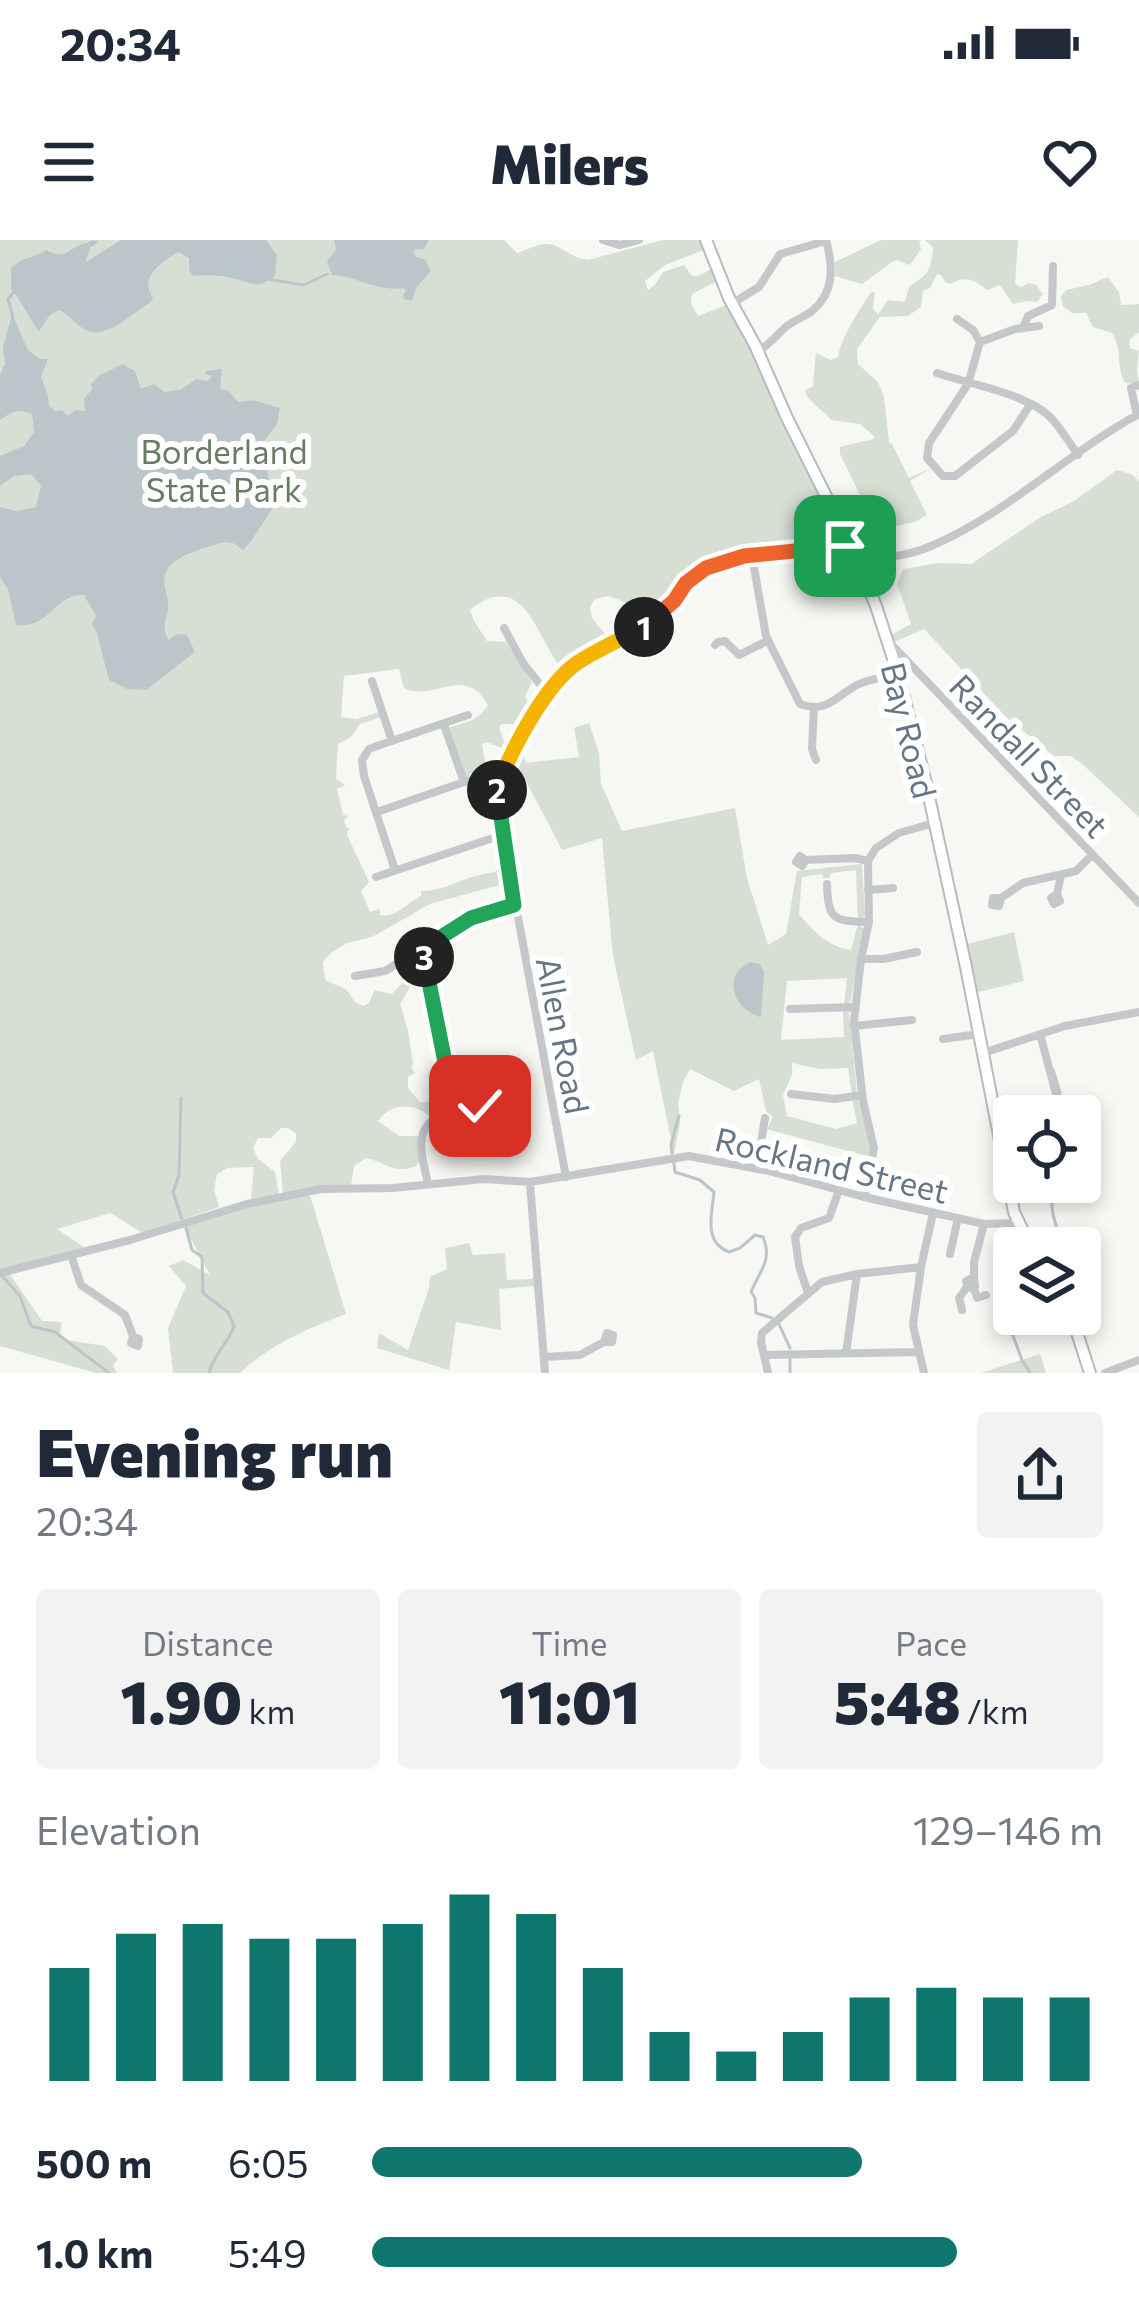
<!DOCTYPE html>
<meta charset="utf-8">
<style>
:root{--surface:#fff;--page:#f2f2f3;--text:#1f2937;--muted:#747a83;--accent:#0f766e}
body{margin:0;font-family:Commissioner,sans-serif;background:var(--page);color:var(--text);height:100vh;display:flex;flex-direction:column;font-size:45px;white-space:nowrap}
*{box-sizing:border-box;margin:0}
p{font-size:39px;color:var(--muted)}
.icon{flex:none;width:66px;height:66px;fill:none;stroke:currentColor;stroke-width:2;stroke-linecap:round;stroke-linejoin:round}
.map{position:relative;height:1133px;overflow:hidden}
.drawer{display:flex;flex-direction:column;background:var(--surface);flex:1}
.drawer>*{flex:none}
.buttons{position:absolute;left:993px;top:855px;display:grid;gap:24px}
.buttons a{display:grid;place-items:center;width:108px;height:108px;border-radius:12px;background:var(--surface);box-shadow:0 6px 18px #0003;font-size:60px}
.pin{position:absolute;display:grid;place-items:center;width:102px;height:102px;color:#fff;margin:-51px;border-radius:24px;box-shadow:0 6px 18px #0006}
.km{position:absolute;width:60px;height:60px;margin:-30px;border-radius:50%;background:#222;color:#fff;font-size:33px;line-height:60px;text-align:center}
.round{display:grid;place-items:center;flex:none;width:126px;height:126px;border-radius:12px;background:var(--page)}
.headline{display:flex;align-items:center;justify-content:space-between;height:204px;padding:0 36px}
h1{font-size:66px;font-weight:800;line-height:90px}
.metrics{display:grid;grid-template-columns:repeat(3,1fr);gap:18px;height:204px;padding:12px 36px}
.metrics div{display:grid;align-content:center;border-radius:12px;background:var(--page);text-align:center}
.metrics b{font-size:60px;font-weight:800}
.metrics small{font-size:33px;font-weight:400}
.metrics p{font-size:33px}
.chart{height:336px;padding:24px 36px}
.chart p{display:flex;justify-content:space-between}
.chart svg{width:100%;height:216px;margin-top:12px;stroke:var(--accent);stroke-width:6}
ul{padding:0 36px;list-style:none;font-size:39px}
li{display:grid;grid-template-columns:192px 144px 1fr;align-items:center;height:90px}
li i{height:30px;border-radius:15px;background:var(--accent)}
.status{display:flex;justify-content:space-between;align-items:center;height:84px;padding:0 60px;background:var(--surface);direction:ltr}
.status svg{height:33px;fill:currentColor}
header{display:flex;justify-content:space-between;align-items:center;height:156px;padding:0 36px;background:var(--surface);font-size:54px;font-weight:800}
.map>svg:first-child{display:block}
.green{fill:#d7ded4}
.water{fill:#bbc6cb}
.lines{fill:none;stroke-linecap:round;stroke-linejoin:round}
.stream{stroke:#bbc6cb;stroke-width:3}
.major-casing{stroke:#b7bbbf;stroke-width:14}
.minor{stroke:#c4c8cb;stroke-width:8}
.major{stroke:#fff;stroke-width:10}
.split-1-casing{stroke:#fff;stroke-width:24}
.split-2-casing{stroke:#fff;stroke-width:24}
.split-3-casing{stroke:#fff;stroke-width:24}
.split-4-casing{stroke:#fff;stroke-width:24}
.split-1{stroke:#f0652b;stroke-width:15}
.split-2{stroke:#f5b400;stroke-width:15}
.split-3{stroke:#22a559;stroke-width:15}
.split-4{stroke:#22a559;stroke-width:15}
.labels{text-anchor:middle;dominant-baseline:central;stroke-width:12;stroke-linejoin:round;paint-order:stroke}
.park-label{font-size:33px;fill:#687c63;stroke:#fff}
.street-label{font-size:33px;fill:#647685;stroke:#fff}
</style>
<div class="status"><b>20:34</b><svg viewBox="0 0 49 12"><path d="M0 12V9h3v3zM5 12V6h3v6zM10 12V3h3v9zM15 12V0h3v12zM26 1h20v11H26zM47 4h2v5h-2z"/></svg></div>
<header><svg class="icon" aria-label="menu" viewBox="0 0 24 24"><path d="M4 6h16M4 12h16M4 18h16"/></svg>Milers<svg class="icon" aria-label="heart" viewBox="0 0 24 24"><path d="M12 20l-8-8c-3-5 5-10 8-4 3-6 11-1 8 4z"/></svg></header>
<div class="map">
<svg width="1139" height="1133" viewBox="0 0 1139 1133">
<rect width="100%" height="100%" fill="#f7f7f3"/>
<path class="green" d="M0 0H504L517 13C527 10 538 3 548 4 563 6 573 19 588 20L663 0H702L706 9 665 25 645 41 648 50 655 45 663 32 684 25 692 36H698L713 28 717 41 692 54 691 63 698 76 729 64 842 292 829 296 831 300 842 304C797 308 733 307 695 332 684 339 679 351 671 360 660 372 647 381 633 388L625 362 608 356 595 359 590 367 592 378 611 401 576 419 562 430C537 398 523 326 470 370L474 381 487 401 506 402 532 442 525 457 533 469 521 491 512 484H501L499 488 507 510 486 502 482 504 485 523 498 529 499 532 468 538 465 536 448 488C465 482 478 482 488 465 464 423 435 463 404 448L399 429 344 436 341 477 357 479 379 472 381 477 360 484 352 496 338 504 336 539 345 545 337 549 343 575 348 576 344 580 346 587 349 588 347 595 369 642 361 651 370 672 380 669V675C397 678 406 663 421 656V651C440 651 454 643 472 637 482 634 493 632 504 630L507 643 430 664 372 697 347 703 332 712 323 722 325 740 347 750 355 762 363 766 369 763 375 750 392 754 402 743 410 747 400 764 408 790 413 824 411 828 415 833 408 837V848L420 862 446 861V865L431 877C414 863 391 862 378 881L399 896H420V920L416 926C395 935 385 922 366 918L354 926 351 946 283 954 280 921 296 902V894L288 888H281L271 898H258L253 908 258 919 275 932 279 955 251 960 254 927 227 928 217 934 214 950 219 967 143 993 110 973 57 989 87 1009 0 1030Z
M881 0H921L919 2 921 9 910 25 897 20 892 22 862 44 835 36V22Z
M925 0H1018L1015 44 1021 47 1029 43 1036 45 1043 54 1037 62 1027 61 1013 64 1000 45 987 50C974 40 966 35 951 44L945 42 942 36 937 34 930 48 923 51 921 67 908 76 880 77 857 109 858 124 878 142 884 157 889 203 892 204 909 238 932 228 910 241 927 275 915 282 877 290 840 214V207L873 199 874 196 860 184 831 180C823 170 808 162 805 151L813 146 816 113 831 120 838 117C841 97 861 68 871 52H875L873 69 878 74 888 60 905 62 909 47C929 33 931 32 933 7Z
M1108 37 1119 52 1121 65 1139 64V92L1129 100 1130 108 1139 111 1137 129 1139 144 1125 143C1115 124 1123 109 1112 93L1093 87 1086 73H1072L1063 66 1061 56 1066 50 1089 45Z
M1117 230 1131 234 1139 241V577L1080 522 1070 516H1054L1007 478 924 389 894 402H891L889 396 911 384 897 344 903 329 939 323 971 324 1041 277 1074 261Z
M589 483 599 513 601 544 622 591 735 568 747 638 768 705 786 694 797 631 862 624 865 676 858 680 856 630 831 633 830 638H823L822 634 802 637 799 674C814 692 827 706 851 710L858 684 864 689 850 764 844 766 847 738 787 741 781 800 844 797 843 770 849 771 857 853 852 855 848 828 820 829 792 823V835L783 855 787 876 836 889 857 883 852 859 858 860 870 904V917L767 889 773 877 766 871 759 839 734 851 690 829 683 842 678 863 680 883 674 914 653 811 636 820 613 716 602 598 562 610 514 518 520 506 526 523 579 517 574 488Z
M1014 692 1024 741 974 753 963 705Z
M310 955 346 1074C307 1089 270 1104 240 1133H173L168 1088 186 1046 169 1026 183 1020 210 1035 184 986 246 967Z
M469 1003 473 1015 505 1013 507 1040 532 1039 534 1036 535 1048 532 1046 499 1049 501 1090 456 1082 449 1130 377 1108 379 1093 408 1110 429 1048 430 1037 447 1029 445 1008Z
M9 1033 42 1081 62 1082 60 1094 66 1100 105 1106 118 1119 113 1126 117 1133H96L0 1106V1036Z
M1040 1114 1046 1133H981Z"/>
<path class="water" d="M94 0 98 2 90 8 86 22 121 0H266L277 15 275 36C259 49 254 44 236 39 224 35 206 35 193 36L189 30V18L178 12C162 22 138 37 153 58L150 63C131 73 106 102 84 89 73 83 71 75 59 70L50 75 39 91C30 80 17 53 11 50V28C22 17 35 18 46 10 64 20 66 11 80 5 85 3 90 2 94 0Z
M334 0H429L423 10 415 9 413 12 416 17 426 20 431 31 416 48 412 61 404 59 403 54 406 51 404 48C377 52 357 36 332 35L327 21 336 10Z
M12 74 28 110 40 119H48L41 137 48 155 49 166 55 171 62 170 68 176 75 170 85 171 84 159 92 149 91 144 100 135 123 124 135 131 141 149 154 144 165 152 180 150 197 139 208 141 212 136 205 134 206 131 222 129 220 149 229 151 238 162 253 160 280 168 277 184 262 204 274 266C264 280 255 298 243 310L233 303 224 302C207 308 171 314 165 335 162 344 168 354 168 364 169 379 159 385 169 400L176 394 187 395 195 412 146 450 127 449 109 440 97 393 92 384 96 376 84 355C53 354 51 389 16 385L8 349 0 337V267L17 271 36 267 41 245 31 234 14 236 0 246V216L24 206 34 192 32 174C19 168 12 171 0 180V135L5 124 3 108Z
M751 722 760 724 764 732 761 777C733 770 721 734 751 722Z"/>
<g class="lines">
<path class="stream" d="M266 39 304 45 327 34
M13 78 8 59 15 50
M1053 830 1060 852
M181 858 179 935 173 952 182 979
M1057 876 1060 855
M672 913 671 904 679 876
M674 923 675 932 700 940 714 952C712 975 703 1002 729 1012L740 1008 755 995 763 997C773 1020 759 1032 751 1052L755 1058 756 1073 772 1078
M1059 942 1060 948 1052 955C1050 975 1058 989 1064 1008
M186 988 192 1010 202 1017 203 1053 228 1072 234 1086C228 1104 214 1113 209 1133
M3 1037 20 1056 31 1086 55 1092 109 1133
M1014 1053 1002 1066 1022 1120 1030 1133
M779 1084 790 1108
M790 1119V1133"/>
<g class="major-casing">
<path id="major" d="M706 0 729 58 755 105 787 178 851 306 876 366 898 434 926 543 966 727 1014 972 1031 1008
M1071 1074 1090 1133"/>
</g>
<path class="minor" d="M603 0 619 5 639 0
M731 64 759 47 780 14 826 1
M957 79 973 90 980 102 968 144 929 203 927 218 943 236H955L1013 191 1030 165
M1023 88 1028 76 1052 65 1053 26
M980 102 1015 89 1039 86
M758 111C771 104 776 95 787 86 795 80 804 77 812 71 835 52 833 26 826 0
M937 133C969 144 1023 153 1048 175 1060 186 1068 201 1078 215
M1137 175 1131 148 1139 145
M752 316 766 396 800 464C827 474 836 456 857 445 869 439 885 437 898 434
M858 322C882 318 909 316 931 306 1007 274 1067 213 1139 174
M504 388 523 423 546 452
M891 404 1139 663
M715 405 718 402 725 401 739 415 767 401
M372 441 392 501
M814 467 812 509 816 520
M444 485 464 542
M377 572 464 542 502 535
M800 616 806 620 802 626 796 622Z
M806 620 855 618 868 621
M395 630 364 536 362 520 369 509 377 506 468 475
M376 637 502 595
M827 644C828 681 834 681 869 682
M868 650 893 648
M1057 654 1060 661 1054 664 1051 658 1057 654 1061 635
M1001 658 999 666 992 665 993 658H1001L1023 643 1076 631 1092 615
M422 709 451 857C448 875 436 873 427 886 415 901 425 927 428 944
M861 719H883L917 712
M355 736 385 731 471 678 514 665
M790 769 854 767
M854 786 912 780
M1040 794 1056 854 1054 867
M943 799 979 794
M983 813 1065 786 1139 772
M791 854 835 859 862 855
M486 859 491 866 484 870 480 864Z
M450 865 480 867
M757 928 765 878
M566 937 497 563 498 546 502 535 546 452 577 424 650 383 674 361 686 343 706 329 741 317 851 306
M530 943 545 1133
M864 957 874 908 863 861 854 781 861 719 869 682 868 621 876 608 899 593 934 583
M950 1014 958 978
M71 1015 81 1045 125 1075 133 1096 131 1103 138 1106 139 1099 133 1096
M0 1033 130 1000 247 964 321 949 393 948 484 939 530 942 689 916 769 931 864 957 984 984 1017 983
M974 1037V1022L984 984
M974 1037 975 1046 968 1048 966 1041Z
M974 1048 977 1058 986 1055
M808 1053 799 1026 795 997 801 988 829 978 839 950
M962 1070 959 1058 967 1047
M846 1113 857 1034
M764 1115 918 1112
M544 1117 580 1115 604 1102 607 1093 613 1095 612 1102H604
M768 1133 761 1102 762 1093 822 1042 857 1034 921 1027
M924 1133 913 1085 921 1027 933 973
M1105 1133 1139 1120"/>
<use href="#major" class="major"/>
</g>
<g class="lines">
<g class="split-1-casing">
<path id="split-1" d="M644 387 674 361 686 343 706 328 744 316 845 306"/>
</g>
<g class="split-2-casing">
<path id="split-2" d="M497 550C509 513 545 445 577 423 598 409 622 399 644 387"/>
</g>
<g class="split-3-casing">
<path id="split-3" d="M424 717 422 709 471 678 514 665 497 550"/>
</g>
<g class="split-4-casing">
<path id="split-4" d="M424 717 452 857 451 865 473 868 480 866"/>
</g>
<use href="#split-1" class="split-1"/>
<use href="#split-2" class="split-2"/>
<use href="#split-3" class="split-3"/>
<use href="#split-4" class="split-4"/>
</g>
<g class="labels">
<g class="park-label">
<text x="224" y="210">Borderland<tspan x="224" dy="38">State Park</tspan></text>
</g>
<g class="street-label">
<text transform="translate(910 490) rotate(76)">Bay Road</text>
<text transform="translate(1030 515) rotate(46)">Randall Street</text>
<text transform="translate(564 795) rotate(79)">Allen Road</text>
<text transform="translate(832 924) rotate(13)">Rockland Street</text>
</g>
</g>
</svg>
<div class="buttons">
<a><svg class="icon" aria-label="locate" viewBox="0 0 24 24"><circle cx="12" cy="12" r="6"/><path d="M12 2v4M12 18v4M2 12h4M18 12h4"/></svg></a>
<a><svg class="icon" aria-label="layers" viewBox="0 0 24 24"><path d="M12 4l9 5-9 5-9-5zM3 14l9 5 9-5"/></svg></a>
</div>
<div class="pin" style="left:845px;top:306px;background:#1e9e55"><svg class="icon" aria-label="arrive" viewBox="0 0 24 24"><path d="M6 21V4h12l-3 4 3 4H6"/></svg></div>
<div class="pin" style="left:480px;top:866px;background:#d93025"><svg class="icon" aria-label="check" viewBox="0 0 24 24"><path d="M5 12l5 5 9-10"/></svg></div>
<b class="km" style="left:644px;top:387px">1</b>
<b class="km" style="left:497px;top:550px">2</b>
<b class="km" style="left:424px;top:717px">3</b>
</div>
<section class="drawer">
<div class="headline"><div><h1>Evening run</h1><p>20:34</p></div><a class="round"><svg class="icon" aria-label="share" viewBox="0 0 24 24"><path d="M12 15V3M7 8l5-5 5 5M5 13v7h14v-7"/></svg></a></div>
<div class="metrics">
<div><p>Distance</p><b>1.90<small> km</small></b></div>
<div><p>Time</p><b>11:01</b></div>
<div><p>Pace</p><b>5:48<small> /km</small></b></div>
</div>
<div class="chart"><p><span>Elevation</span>129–146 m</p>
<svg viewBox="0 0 160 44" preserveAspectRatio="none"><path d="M5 44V21M15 44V14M25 44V12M35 44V15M45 44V15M55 44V12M65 44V6M75 44V10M85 44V21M95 44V34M105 44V38M115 44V34M125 44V27M135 44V25M145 44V27M155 44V27"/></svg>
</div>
<ul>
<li><b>500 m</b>6:05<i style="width:67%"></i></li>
<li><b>1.0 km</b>5:49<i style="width:80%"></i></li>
</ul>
</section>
